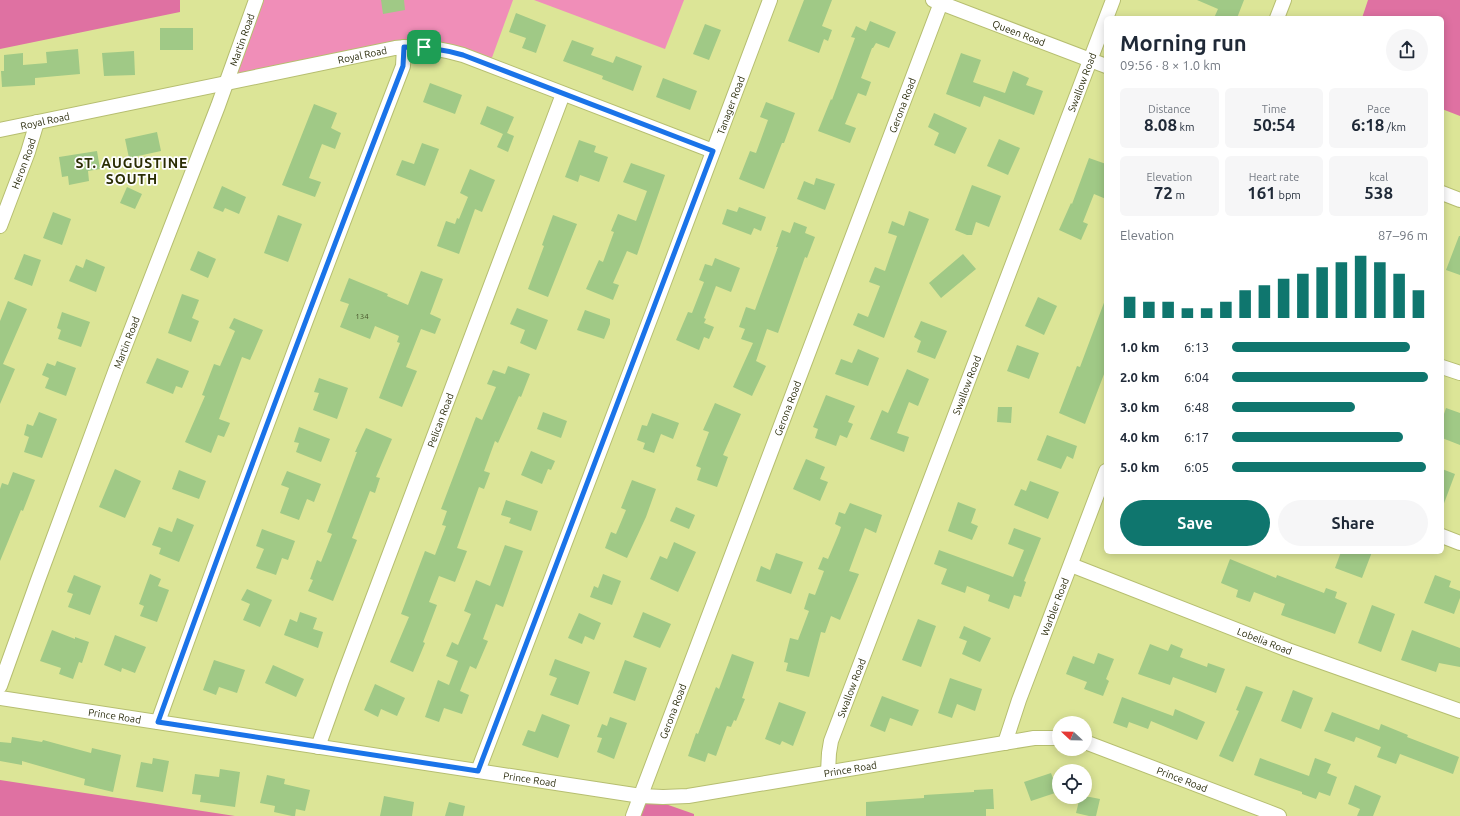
<!DOCTYPE html>
<meta charset="utf-8">
<style>
:root{--surface:#fff;--page:#f6f6f7;--text:#1f2937;--muted:#747a83;--accent:#0f766e}
body{margin:0;font-family:Ubuntu,sans-serif;background:var(--page);color:var(--text);height:100vh;display:flex;flex-direction:column;font-size:15px;white-space:nowrap}
*{box-sizing:border-box;margin:0}
p{font-size:13px;color:var(--muted)}
.icon{flex:none;width:22px;height:22px;fill:none;stroke:currentColor;stroke-width:2;stroke-linecap:round;stroke-linejoin:round}
.map{position:relative;flex:1;overflow:hidden}
.panel{position:absolute;left:1104px;top:16px;width:340px;height:538px;display:flex;flex-direction:column;background:var(--surface);border-radius:6px;box-shadow:0 2px 10px #0003}
.panel>*{flex:none}
.needle{width:26px;rotate:292deg}
.buttons{position:absolute;left:1052px;top:716px;display:grid;gap:8px}
.buttons a{display:grid;place-items:center;width:40px;height:40px;border-radius:50%;background:var(--surface);box-shadow:0 2px 10px #0003;font-size:20px}
.pin{position:absolute;display:grid;place-items:center;width:34px;height:34px;color:#fff;margin:-17px;border-radius:8px;box-shadow:0 2px 6px #0006}
.round{display:grid;place-items:center;flex:none;width:42px;height:42px;border-radius:21px;background:var(--page)}
.head{display:flex;align-items:center;justify-content:space-between;height:68px;padding:0 16px}
h1{font-size:22px;font-weight:600;line-height:30px}
.figures{display:grid;grid-template-columns:repeat(3,1fr);gap:6px;height:68px;padding:4px 16px}
.figures div{display:grid;align-content:center;border-radius:6px;background:var(--page);text-align:center}
.figures b{font-size:17px;font-weight:600}
.figures small{font-size:11px;font-weight:400}
.figures p{font-size:11px}
.chart{height:112px;padding:8px 16px}
.chart p{display:flex;justify-content:space-between}
.chart svg{width:100%;height:72px;margin-top:4px;stroke:var(--accent);stroke-width:6}
.primary-button{display:flex;gap:8px;margin-top:auto;padding:8px 16px}
.primary-button a{flex:1;height:46px;border-radius:24px;background:var(--accent);color:#fff;font-size:16px;font-weight:600;line-height:46px;text-align:center}
.primary-button a+a{background:var(--page);color:var(--text)}
ul{padding:0 16px;list-style:none;font-size:13px}
li{display:grid;grid-template-columns:64px 48px 1fr;align-items:center;height:30px}
li i{height:10px;border-radius:5px;background:var(--accent)}
.map>svg:first-child{display:block}
.green{fill:#f08eb8}
.forest{fill:#df71a2}
.building{fill:#a0c986}
.lines{fill:none;stroke-linecap:round;stroke-linejoin:round}
.street-casing{stroke:#b6be70;stroke-width:16}
.street{stroke:#fff;stroke-width:14}
.route-casing{stroke:#fff;stroke-width:8}
.route{stroke:#1a73e8;stroke-width:5}
.labels{text-anchor:middle;dominant-baseline:central;stroke-width:3.5;stroke-linejoin:round;paint-order:stroke}
.number-label{font-size:8px;fill:#48532a}
.street-label{font-size:10px;fill:#2a2c0c;stroke:#fefefe}
.district-label{font-size:14px;font-weight:bold;letter-spacing:1px;fill:#2b2e04;stroke:#fefefe}
</style>
<div class="map">
<svg width="1460" height="816" viewBox="0 0 1460 816">
<rect width="100%" height="100%" fill="#dce597"/>
<path class="green" d="M256 0H513L490 63 438 47 227 84Z
M534 0H684L665 49Z"/>
<path class="forest" d="M0 0H180V12L0 49Z
M1368 0H1460V116L1442 109V18H1362Z
M0 780 235 816H0Z
M640 795 694 814V816H633Z"/>
<path class="building" d="M381 0H404L405 10 383 14Z
M804 0H832L822 26 832 30 828 41 824 39 819 53 788 41Z
M1197 0H1244L1237 18H1214L1218 9Z
M516 13 546 25 536 53 522 48 526 38 509 32Z
M870 21 896 32 889 48 876 43 873 48H872L861 78 871 82 866 96 858 93 845 124 856 128 850 143 818 131 831 99 832 100 855 38 851 37 856 26 866 31Z
M705 24 721 30 709 60 693 54Z
M160 28H193V50H160Z
M572 40 594 48 591 55 613 63 616 56 642 66 633 91 602 79 603 76 563 61Z
M78 49 80 74 35 78V85L2 87 1 71H4V55L23 53V65L47 63 46 52Z
M134 51 135 75 104 76 102 53Z
M961 53 981 60 973 82 1005 93 1013 71 1029 78 1026 85 1043 91 1034 115 984 96 980 107 946 94Z
M663 78 697 91 690 110 656 97Z
M430 83 462 95 455 114 423 102Z
M766 102 795 113 784 143H782L764 189 739 179 750 151 756 153 768 120 760 117Z
M314 104 337 113 331 128 341 133 335 149 322 144 309 178 321 182 315 197 282 185Z
M487 106 514 117 507 133 514 136 508 152 497 147 503 134 480 124Z
M934 113 967 128 955 154 934 145 939 133 928 127Z
M157 132 161 151 129 158 125 139Z
M999 139 1020 148 1008 175 987 166Z
M579 140 596 146 594 152 608 157 599 182 580 175 578 182 565 177Z
M422 143 439 149 425 186 396 175 402 160 414 164Z
M97 151 100 169 88 171 89 181 69 185 68 176 62 177 59 157Z
M1089 158 1106 164V199L1094 194 1083 222 1088 224 1081 240 1059 230 1071 203 1072 204Z
M631 163 665 175 637 255 627 251 613 283 619 285 613 300 586 289 599 260 603 262 614 232 611 231 618 214 636 221 647 191 623 182Z
M470 169 495 180 482 212 475 209 459 254 437 246 446 221 455 224 457 218 459 219 468 197 460 193Z
M816 178 835 184 825 210 797 199 804 181 814 185Z
M972 185 1001 196 989 227 976 222 972 235H967L955 230Z
M222 186 246 197 239 214 225 208 223 212 213 208Z
M127 187 142 194 135 209 120 203Z
M739 207 766 217 761 231 754 228 751 235 722 224 727 209 737 212Z
M909 211 929 219 884 338 853 325 858 313 868 317 880 286 869 282 875 267 885 271 897 236 888 233 892 221 904 226Z
M53 212 71 219 62 245 43 238Z
M278 215 302 224 288 262 264 253Z
M553 215 577 224 548 297 528 289 544 246 542 245Z
M794 222 807 227 805 233 815 237 807 258 805 257 778 333 767 329 756 361 766 366 752 396 733 387 753 343 741 339 745 329 739 327 746 307 755 310 778 247H776L782 230 790 233Z
M1459 236H1460V275L1446 270Z
M198 251 216 259 208 278 190 270Z
M24 254 41 260 32 286 14 279Z
M963 254 976 269 941 298 929 283Z
M715 258 740 268 731 292 716 286 704 318 706 319 704 323 714 327 709 339 704 337 699 350 676 340 688 312 692 313 704 282 699 280 705 264 712 266Z
M86 259 105 267 96 292 69 281 76 265 83 268Z
M421 271 443 279 430 314 441 319 435 334 421 329 406 367 417 371 402 407 379 398 400 343 397 342 399 336 375 326 370 339 340 327 349 304 340 301 349 278 388 294 387 296 408 305Z
M182 294 199 300 192 318 199 321 191 342 168 333Z
M1038 297 1057 306 1044 335 1025 326Z
M1105 300 1106 369 1085 424 1059 413 1077 366 1080 367Z
M8 301 27 309 3 364 15 369 0 404V321Z
M517 308 548 320 536 350 520 343 525 330 510 324Z
M585 310 610 319V324L604 339 577 330Z
M62 312 90 322 81 347 58 339 61 330 57 328Z
M234 318 263 330 250 360 242 357 219 419 230 423 224 437 218 435 211 453 185 442 205 396 202 395 214 364 220 366 235 331 229 328Z
M921 321 947 331 935 359 917 352 921 341 914 337Z
M1017 345 1039 353 1029 379 1007 371Z
M858 349 879 358 868 386 835 374 841 359 852 363Z
M157 358 189 371 182 388 176 386 173 394 146 383Z
M57 361 76 368 66 396 45 388 49 378 42 375 47 363 55 366Z
M508 366 530 374 521 397 519 396 498 443 495 441 484 471 490 473 484 489 479 487 457 548 467 551 455 582 439 576 429 602 437 605 423 642 425 643 413 672 390 662 409 617 401 614 425 551 435 555 446 526 442 525 447 511 441 509 476 417 482 420 496 387 487 384 493 370 505 374Z
M907 369 929 379 918 406 909 402 897 433 909 437 904 452 870 439 882 410 888 413Z
M319 378 348 388 337 419 313 410 319 393 314 392Z
M826 395 855 406 848 422 853 424 847 438 840 435 836 446 815 438 818 429 813 427Z
M715 403 741 414 723 455 728 457 717 487 697 480 701 468 696 466 709 432 703 430Z
M998 407H1012L1011 423 997 422Z
M1446 408 1460 413V445L1442 438V420Z
M39 412 57 419 42 458 24 452 29 437 24 435 27 424 33 426Z
M543 412 567 421 561 438 537 429Z
M652 413 679 423 673 439 661 434 654 453 643 449 645 443 637 440 642 425 647 426Z
M299 427 330 439 321 462 296 452 299 443 294 442Z
M366 428 392 439 376 477 380 478 375 493 370 491 352 538 357 540 333 601 308 591 313 580 310 579 317 560 321 562 332 534 327 532 357 452H355Z
M1047 435 1077 446 1073 459 1067 456 1061 469 1037 460Z
M531 451 555 461 551 470 548 469 542 484 521 475Z
M806 459 825 467 820 479 828 482 820 501 793 489Z
M115 469 141 481 125 518 99 507Z
M1442 469 1455 474 1443 506H1442Z
M179 470 206 481 199 499 172 489Z
M287 471 321 484 314 502 307 499 299 520 280 513 289 488 281 485Z
M13 472 35 480 23 511 21 510 0 561V489L2 483 8 485Z
M632 480 656 489 646 517 627 558 605 548 611 532 616 534 626 510 621 508Z
M1030 481 1059 492 1048 519 1014 505 1021 489 1026 491Z
M506 500 538 511 531 531 509 523 511 518 501 515Z
M958 502 976 509 971 523 978 526 972 540 948 531Z
M850 503 882 515 876 533 865 528 849 571 859 574 840 620 831 616 825 633 821 632 809 677 786 671 788 663 784 662 790 638 798 640 809 611 804 609 809 593 815 595 824 571 818 569 823 557 828 559 839 533 841 527 835 524 839 512 845 514Z
M676 507 695 515 689 529 670 521Z
M177 518 194 525 179 562 159 554 161 548 152 545 159 527 172 532Z
M1014 528 1041 538 1024 581 1026 582 1021 597 1014 595 1009 609 988 601 990 595 967 586 965 593 941 584 947 569 934 564 939 550 1013 577 1024 550 1008 544Z
M262 529 295 541 288 560 282 558 276 575 256 568 264 549 256 546Z
M674 542 696 552 678 592 650 579 660 556 667 559Z
M505 545 523 551 503 607 496 604 483 639 488 641 476 669 470 666 460 691 469 695 462 714 444 708 439 722 425 717 438 680 449 685 458 661 446 656 452 642 458 645 471 614 464 611 476 580 490 586Z
M1341 552H1372L1362 578 1335 568Z
M776 553 803 562 791 594 756 581 761 566 770 570Z
M1230 559 1276 578 1277 575 1324 593 1326 588 1337 592 1335 598 1347 603 1335 634 1281 615 1285 604 1254 592 1250 602 1236 597 1238 590 1221 583Z
M150 574 161 579 158 586 169 590 157 622 140 616 144 606 139 604Z
M603 574 621 581 612 605 590 597 594 586 598 588Z
M74 575 101 586 90 615 68 607 73 594 67 592Z
M1435 575 1451 581 1449 587 1460 591V598L1454 614 1424 603Z
M247 589 272 600 260 627 243 620 250 604 241 600Z
M1372 605 1395 614 1381 652 1358 643Z
M300 612 317 618 313 629 323 632 318 648 284 635 290 619 297 622Z
M643 612 671 624 660 648 633 637Z
M579 613 601 623 594 640 585 636 582 644 568 638Z
M918 619 936 626 921 667 902 660Z
M964 626 991 638 980 662 962 654 967 641 959 638Z
M52 630 75 639V637L89 642 82 663 79 662 73 679 59 674 61 668 40 661Z
M1412 630 1460 648V667L1439 663 1436 672 1401 660Z
M115 635 146 647 135 673 122 668 121 672 104 665Z
M1150 644 1168 651 1171 644 1183 649 1180 657 1207 667 1208 663 1225 669 1216 693 1173 677 1170 685 1138 674Z
M1098 653 1114 659 1106 679 1109 681 1103 696 1084 689 1087 682 1066 674 1073 656 1094 664Z
M732 654 754 662 742 698 745 699 736 721 734 720 731 727 727 726 716 756 708 753 705 762 688 756 696 733 698 734 716 687 719 689Z
M555 659 590 672 578 705 550 695 557 678 549 675Z
M214 660 245 670 237 693 219 687 216 695 203 690Z
M625 660 647 668 635 701 613 693Z
M273 665 304 679 296 697 265 683Z
M950 678 982 689 975 711 957 704 952 718 938 713Z
M375 684 405 698 397 716 381 709 378 717 364 710Z
M1246 686 1263 692 1233 762 1219 756 1239 711 1236 710Z
M1293 690 1313 698 1301 729 1281 721Z
M882 696 919 710 912 726 890 718 885 732 870 726Z
M1122 697 1173 716 1175 709 1205 722 1197 740 1151 721 1148 729 1129 722 1127 728 1113 723Z
M779 702 806 712 793 746 782 741 780 745 765 739Z
M1332 712 1379 730 1381 724 1408 735 1407 737 1459 757 1453 774 1400 754 1396 764 1377 757 1381 747 1356 737 1354 742 1324 731Z
M542 714 570 725 558 758 522 745 528 730 535 732Z
M610 717 627 723 614 759 597 752 602 738 597 737 602 724 607 726Z
M12 737 42 742 43 740 91 753 92 748 121 755 113 792 84 785 85 779 22 761V765L0 761V742L11 743Z
M153 758 169 761 163 792 136 787 141 762 152 764Z
M1260 758 1309 776 1315 758 1331 764 1327 773 1337 777 1330 796 1319 792 1316 799 1302 794V792L1254 775Z
M220 769 240 772 235 807 200 802 201 795 192 794 195 774 219 777Z
M1051 773 1058 792 1031 801 1024 782Z
M267 775 285 779 284 784 310 790 305 811 296 809 295 816H292L274 812 275 806 260 803Z
M1355 785 1381 796 1373 816H1357L1360 809 1348 804Z
M993 789 994 809H986V816H866V802L924 798V795L974 792V790Z
M384 796 414 802 412 816H380Z
M1080 797H1090L1100 799 1096 816H1089L1076 813Z
M449 802 465 806 463 816H445Z"/>
<g class="lines">
<g class="street-casing">
<g id="street">
<path id="s1" d="M933 0 1106 66"/>
<path d="M1277 18 1284 0"/>
<path id="s2" d="M0 130 395 48C418 45 440 48 463 55L713 151"/>
<path d="M1442 193 1460 200"/>
<path id="s3" d="M0 226 28 152 37 122"/>
<path d="M1442 367 1460 373"/>
<path d="M1442 536 1460 543"/>
<path id="s4" d="M1071 565 1288 650 1460 711"/>
<path id="s5" d="M0 686 38 580 116 369 218 106 256 0"/>
<path id="s6" d="M0 698 641 796 663 797 688 796 1034 738H1059"/>
<path d="M158 722C237 502 319 284 403 66L404 47"/>
<path id="s7" d="M1085 742 1279 816"/>
<path id="s8" d="M1005 743 1019 700 1106 471"/>
<path id="s9" d="M318 747 342 680 563 94"/>
<path id="s10" d="M478 771 657 301 770 0"/>
<path id="s11" d="M828 772 829 753 831 741 1113 0"/>
<path id="s12" d="M633 816 942 0"/>
</g>
</g>
<use href="#street" class="street"/>
</g>
<g class="lines">
<g class="route-casing">
<path id="route" d="M404 47C425 47 443 49 463 55L713 151 478 771 158 722C237 502 319 284 403 66Z"/>
</g>
<use href="#route" class="route"/>
</g>
<g class="labels">
<g class="number-label">
<text x="362" y="316">134</text>
</g>
<g class="street-label">
<text stroke="none"><textPath href="#s1" startOffset="92">Queen Road</textPath></text>
<text stroke="none"><textPath href="#s5" startOffset="690">Martin Road</textPath></text>
<text stroke="none"><textPath href="#s2" startOffset="370">Royal Road</textPath></text>
<text stroke="none"><textPath href="#s11" startOffset="736">Swallow Road</textPath></text>
<text stroke="none"><textPath href="#s10" startOffset="712">Tanager Road</textPath></text>
<text stroke="none"><textPath href="#s12" startOffset="760">Gerona Road</textPath></text>
<text stroke="none"><textPath href="#s2" startOffset="46">Royal Road</textPath></text>
<text stroke="none"><textPath href="#s3" startOffset="67">Heron Road</textPath></text>
<text stroke="none"><textPath href="#s5" startOffset="366">Martin Road</textPath></text>
<text stroke="none"><textPath href="#s11" startOffset="412">Swallow Road</textPath></text>
<text stroke="none"><textPath href="#s12" startOffset="436">Gerona Road</textPath></text>
<text stroke="none"><textPath href="#s9" startOffset="349">Pelican Road</textPath></text>
<text stroke="none"><textPath href="#s8" startOffset="145">Warbler Road</textPath></text>
<text stroke="none"><textPath href="#s4" startOffset="208">Lobelia Road</textPath></text>
<text stroke="none"><textPath href="#s11" startOffset="88">Swallow Road</textPath></text>
<text stroke="none"><textPath href="#s12" startOffset="112">Gerona Road</textPath></text>
<text stroke="none"><textPath href="#s6" startOffset="116">Prince Road</textPath></text>
<text stroke="none"><textPath href="#s6" startOffset="860">Prince Road</textPath></text>
<text stroke="none"><textPath href="#s6" startOffset="536">Prince Road</textPath></text>
<text stroke="none"><textPath href="#s7" startOffset="104">Prince Road</textPath></text>
</g>
<g class="district-label">
<text x="132" y="163">ST. AUGUSTINE<tspan x="132" dy="16">SOUTH</tspan></text>
</g>
</g>
</svg>
<div class="buttons">
<a><svg class="needle" viewBox="-14 -14 28 28"><path d="M0-13l5 13h-10z" fill="#e53935"/><path d="M0 13l5-13h-10z" fill="#747a83"/></svg></a>
<a><svg class="icon" aria-label="locate" viewBox="0 0 24 24"><circle cx="12" cy="12" r="6"/><path d="M12 2v4M12 18v4M2 12h4M18 12h4"/></svg></a>
</div>
<div class="pin" style="left:424px;top:47px;background:#1e9e55"><svg class="icon" aria-label="arrive" viewBox="0 0 24 24"><path d="M6 21V4h12l-3 4 3 4H6"/></svg></div>
<section class="panel">
<div class="head"><div><h1>Morning run</h1><p>09:56 · 8 × 1.0 km</p></div><a class="round"><svg class="icon" aria-label="share" viewBox="0 0 24 24"><path d="M12 15V3M7 8l5-5 5 5M5 13v7h14v-7"/></svg></a></div>
<div class="figures">
<div><p>Distance</p><b>8.08<small> km</small></b></div>
<div><p>Time</p><b>50:54</b></div>
<div><p>Pace</p><b>6:18<small> /km</small></b></div>
</div>
<div class="figures">
<div><p>Elevation</p><b>72<small> m</small></b></div>
<div><p>Heart rate</p><b>161<small> bpm</small></b></div>
<div><p>kcal</p><b>538</b></div>
</div>
<div class="chart"><p><span>Elevation</span>87–96 m</p>
<svg viewBox="0 0 160 44" preserveAspectRatio="none"><path d="M5 44V31M15 44V34M25 44V34M35 44V38M45 44V38M55 44V34M65 44V27M75 44V24M85 44V20M95 44V17M105 44V13M115 44V10M125 44V6M135 44V10M145 44V17M155 44V27"/></svg>
</div>
<ul>
<li><b>1.0 km</b>6:13<i style="width:91%"></i></li>
<li><b>2.0 km</b>6:04<i style="width:100%"></i></li>
<li><b>3.0 km</b>6:48<i style="width:63%"></i></li>
<li><b>4.0 km</b>6:17<i style="width:87%"></i></li>
<li><b>5.0 km</b>6:05<i style="width:99%"></i></li>
</ul>
<div class="primary-button"><a>Save</a><a>Share</a></div>
</section>
</div>
